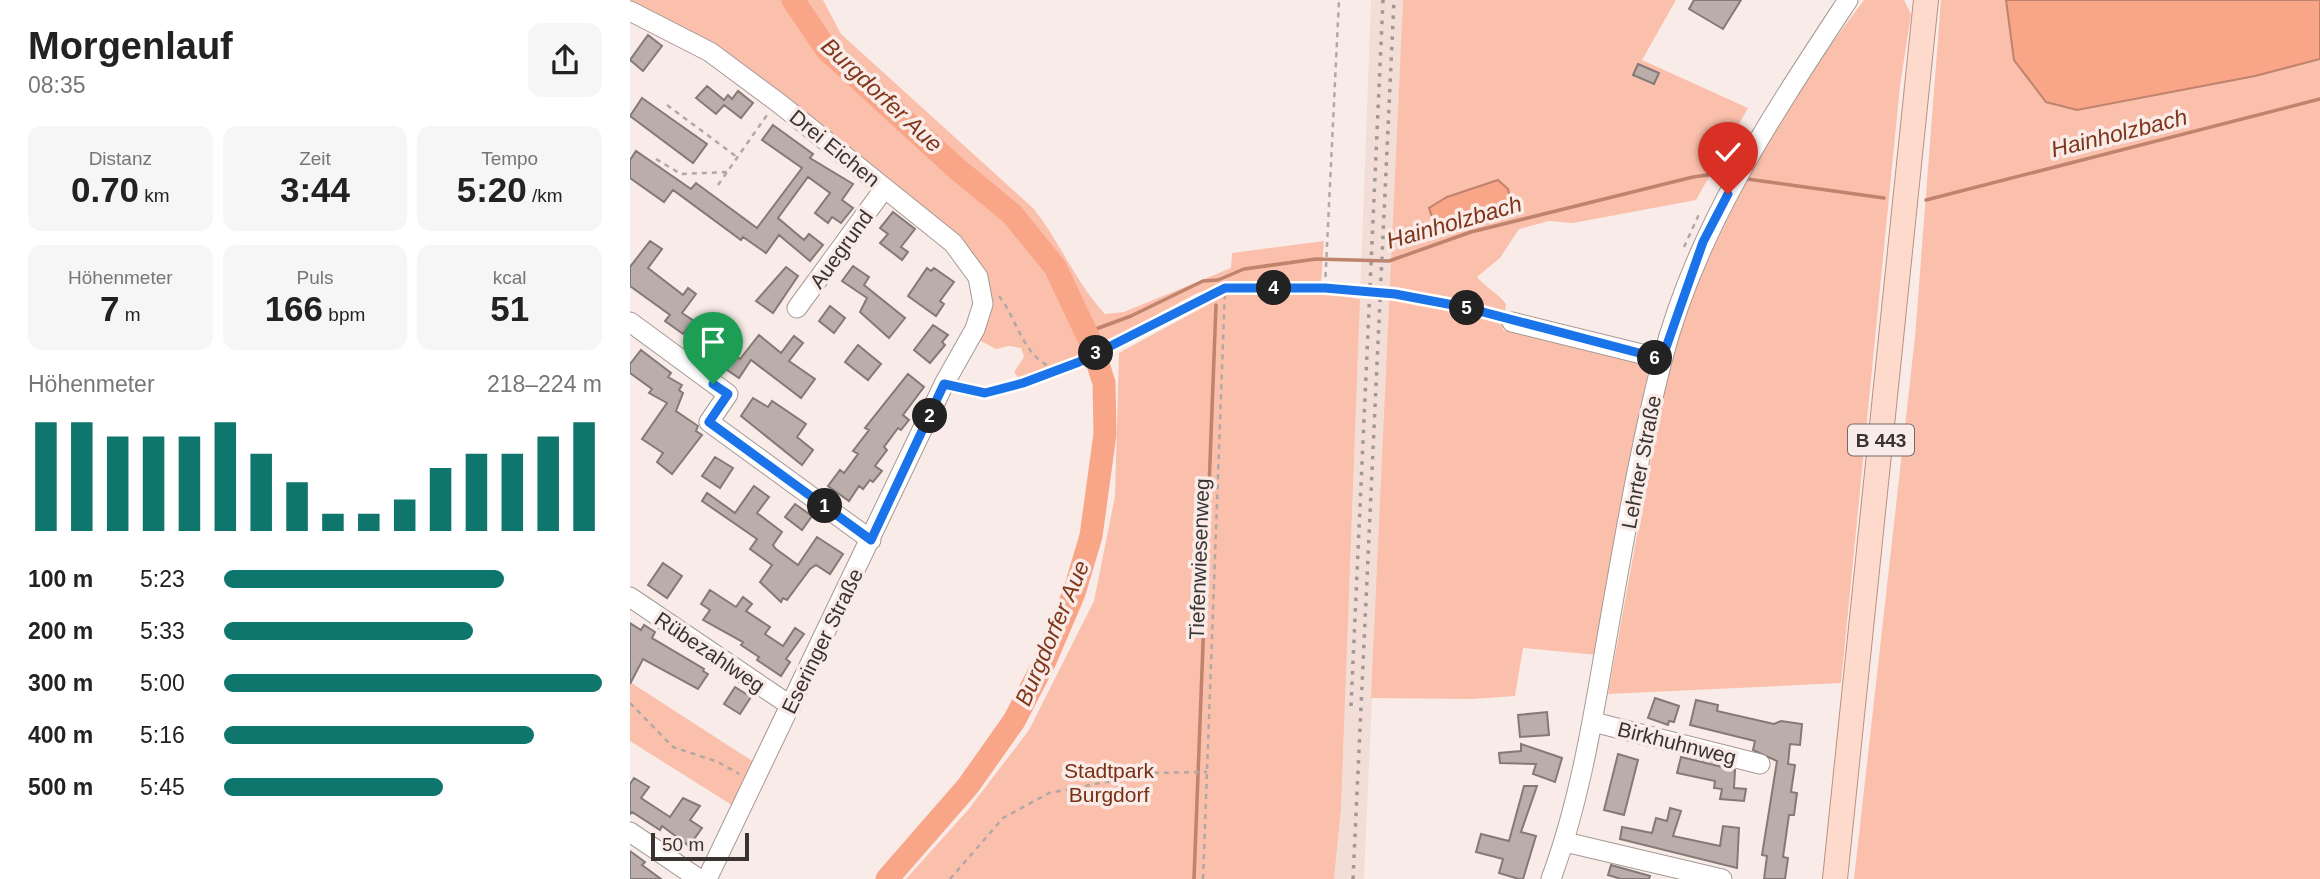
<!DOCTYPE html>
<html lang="de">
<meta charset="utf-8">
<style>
:root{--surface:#fff;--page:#f6f6f6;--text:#222;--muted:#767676;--accent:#0f766e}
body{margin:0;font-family:Arial,sans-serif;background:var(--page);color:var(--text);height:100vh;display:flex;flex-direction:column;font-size:26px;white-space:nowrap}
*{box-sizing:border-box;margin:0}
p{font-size:23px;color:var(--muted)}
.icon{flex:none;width:38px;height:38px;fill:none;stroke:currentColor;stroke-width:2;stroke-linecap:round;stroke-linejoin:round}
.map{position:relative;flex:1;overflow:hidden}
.drawer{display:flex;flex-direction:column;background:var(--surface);width:630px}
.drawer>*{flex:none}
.scale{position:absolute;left:21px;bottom:18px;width:98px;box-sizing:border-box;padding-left:7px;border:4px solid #393432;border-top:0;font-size:19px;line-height:24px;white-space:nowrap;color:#393432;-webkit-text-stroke:5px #f9ece8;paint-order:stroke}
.pin{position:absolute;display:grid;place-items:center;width:60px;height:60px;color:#fff;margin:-72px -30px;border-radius:50% 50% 50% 0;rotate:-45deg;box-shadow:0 0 7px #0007}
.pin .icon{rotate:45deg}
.km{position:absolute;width:35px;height:35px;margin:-18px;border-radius:50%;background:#222;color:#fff;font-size:19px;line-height:35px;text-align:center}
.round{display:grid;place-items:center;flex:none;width:74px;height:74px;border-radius:14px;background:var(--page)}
.summary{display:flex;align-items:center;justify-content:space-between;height:119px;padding:0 28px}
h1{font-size:38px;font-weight:700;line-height:52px}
.figures{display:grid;grid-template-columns:repeat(3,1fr);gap:10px;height:119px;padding:7px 28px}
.figures div{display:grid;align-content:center;border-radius:14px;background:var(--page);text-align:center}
.figures b{font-size:35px;font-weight:700}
.figures small{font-size:19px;font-weight:400}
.figures p{font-size:19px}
.chart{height:196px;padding:14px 28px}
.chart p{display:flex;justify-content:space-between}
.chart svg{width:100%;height:126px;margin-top:7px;stroke:var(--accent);stroke-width:6}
ul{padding:0 28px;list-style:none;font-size:23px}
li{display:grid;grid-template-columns:112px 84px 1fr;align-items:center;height:52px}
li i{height:18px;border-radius:9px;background:var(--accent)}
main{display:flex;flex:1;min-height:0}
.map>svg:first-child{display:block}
.built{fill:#f3ded7}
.green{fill:#fac0ac}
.water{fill:#f8a588;stroke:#bf836e;stroke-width:2}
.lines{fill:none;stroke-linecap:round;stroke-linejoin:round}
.stream{stroke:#bf836e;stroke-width:3.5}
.river{stroke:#f8a588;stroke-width:23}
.building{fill:#bbaeaa;stroke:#857975;stroke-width:2}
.minor-casing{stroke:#a59994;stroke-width:21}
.major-casing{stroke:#b99081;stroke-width:26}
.path{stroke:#b1a7a4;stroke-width:2.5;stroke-dasharray:5 5;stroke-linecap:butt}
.minor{stroke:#fff;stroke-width:19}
.major{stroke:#fedacd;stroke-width:24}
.rail{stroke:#a19895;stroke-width:3.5;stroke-dasharray:3.5 7;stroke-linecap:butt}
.route-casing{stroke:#fff;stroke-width:14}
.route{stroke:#1a73e8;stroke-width:9}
.labels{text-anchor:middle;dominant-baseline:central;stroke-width:7;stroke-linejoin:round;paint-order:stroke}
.shield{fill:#f9ece8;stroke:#736b69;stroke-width:2}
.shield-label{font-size:19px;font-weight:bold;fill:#393432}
.street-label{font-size:21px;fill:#393432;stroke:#f9ece8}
.park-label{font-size:21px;fill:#792f13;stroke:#f9ece8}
.water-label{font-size:23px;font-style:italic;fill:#7f361a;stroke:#f9ece8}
</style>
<main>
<section class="drawer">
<div class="summary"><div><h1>Morgenlauf</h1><p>08:35</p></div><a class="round"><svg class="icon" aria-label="share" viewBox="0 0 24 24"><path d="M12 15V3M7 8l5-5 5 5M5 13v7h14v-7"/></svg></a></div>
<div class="figures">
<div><p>Distanz</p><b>0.70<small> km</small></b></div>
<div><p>Zeit</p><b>3:44</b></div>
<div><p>Tempo</p><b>5:20<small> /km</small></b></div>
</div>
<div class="figures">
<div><p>Höhenmeter</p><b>7<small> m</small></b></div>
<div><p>Puls</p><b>166<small> bpm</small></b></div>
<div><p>kcal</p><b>51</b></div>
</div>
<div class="chart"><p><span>Höhenmeter</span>218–224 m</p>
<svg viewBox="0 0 160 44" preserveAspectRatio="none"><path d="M5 44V6M15 44V6M25 44V11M35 44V11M45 44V11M55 44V6M65 44V17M75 44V27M85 44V38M95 44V38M105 44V33M115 44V22M125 44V17M135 44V17M145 44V11M155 44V6"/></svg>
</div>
<ul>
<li><b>100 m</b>5:23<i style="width:74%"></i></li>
<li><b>200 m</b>5:33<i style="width:66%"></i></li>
<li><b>300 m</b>5:00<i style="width:100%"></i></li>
<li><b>400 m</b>5:16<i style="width:82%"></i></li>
<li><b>500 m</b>5:45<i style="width:58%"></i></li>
</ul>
</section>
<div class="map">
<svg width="1690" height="879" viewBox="0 0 1690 879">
<rect width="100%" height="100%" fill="#f9ece8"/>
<path class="built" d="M741 0H773L734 879H704L711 809Z"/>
<path class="green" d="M0 0H155C193 70 260 123 321 173 342 190 367 207 386 228 418 264 437 310 458 353L390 380 384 372 394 357 391 348 379 346 366 349 347 339 354 273 84 46Z
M169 0H193L211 34 404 209C430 242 446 283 475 314L494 312 601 268 602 253 694 241 691 283H600L565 294 470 346 418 247 387 212 201 47Z
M773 0H1046L1012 60 1118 108 1066 200 943 223 919 221 889 229 870 258 847 277C856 288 868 293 876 304L873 330 1019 365 967 655 893 648 885 696 842 699 741 698Z
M1234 0H1274L1281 14 1270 86 1211 683 978 694 1039 360 1075 258 1133 148 1202 43Z
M1311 0H1376L1384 60 1447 110 1625 76 1690 59V879H1224L1285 337Z
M599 293H693L730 299 711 809 704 879H276L338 810 399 730 464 601 485 496 489 353Z
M0 682 127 764 105 807 0 741Z"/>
<path class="water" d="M1376 0H1690V59L1625 76 1447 110 1416 102 1384 60Z
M868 180 878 189 881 204 860 214 806 228 799 208 817 197Z"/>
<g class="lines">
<path class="stream" d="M1117 179 1254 198
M1296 200 1690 99
M455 333 501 316 573 281 588 280 614 269 686 259 759 261 841 232 1063 177 1085 174
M564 879 586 305"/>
<path class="river" d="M163 0 197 50 326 168 382 214 425 267 462 345 474 383 475 434 461 536 444 593 415 661 384 721 338 786 257 879"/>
</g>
<path class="building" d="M1064 0H1111L1093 29 1059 9Z
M18 35 32 46 13 71 0 60Z
M1008 64 1029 73 1024 84 1003 75Z
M77 86 94 100 98 95 102 99 108 91 123 103 111 118 94 105 86 114 66 98Z
M12 98 77 144 63 163 0 116Z
M143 125 183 154 180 158 223 184 212 200 223 208 211 223 202 217 198 223 185 213 200 193 178 177 148 218 174 240 179 234 193 245 180 261 149 235 136 253 113 237 111 240 43 190 34 202 0 178V160L6 151 61 189 66 183 127 228 172 168 132 140Z
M263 212 285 229 271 247 278 252 272 260 250 243 258 234 250 228Z
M20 241 32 249 18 268 53 295 58 288 66 294 52 313 75 328 83 317 96 326 81 347 57 329 53 334 35 321 40 315 0 286V267Z
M223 266 239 277 234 285 275 318 259 338 230 312 237 298 212 281Z
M156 267 168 276 143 313 126 301Z
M297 268 301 271 304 268 324 282 310 301 314 304 306 316 278 296Z
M200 306 215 318 204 333 189 321Z
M303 325 318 335 312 342 315 345 300 363 284 350Z
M129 335 151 353 164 336 173 343 159 361 185 379 171 398 121 360 109 378 84 361 94 348 110 359Z
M228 345 251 364 238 380 215 362Z
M11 350 41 373 38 377 52 385 49 390 53 393 46 411 68 426 66 431 72 435 42 474 27 462 33 453 12 439 37 403 19 393 22 389 0 373V364Z
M278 374 294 387 273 415 279 420 271 430 268 428 254 447 257 450 245 466 252 471 243 482 240 480 233 489 229 486 219 501 198 486 210 470 214 473 228 454 223 451 239 430 235 428Z
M123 398 138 407 142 401 176 424 167 437 183 450 172 465 111 416Z
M85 457 103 468 90 488 72 476Z
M124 486 139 497 127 513 152 532 143 545 146 549 168 565 187 537 213 554 200 574 186 565 180 569 157 600 153 598 151 602 130 582 142 565 120 549 127 539 72 501 77 493 105 513Z
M165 504 182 516 172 530 155 517Z
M33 563 52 576 37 598 18 585Z
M80 590 106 607 113 597 122 604 116 611 140 627 135 634 153 646 165 628 174 634 156 659 160 662 151 676 127 660 129 657 111 645 113 642 73 620 80 610 71 604Z
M0 623 11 630 14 625 25 632 22 638 74 669 73 671 78 674 68 689 13 659 0 684Z
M105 687 121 697 110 714 94 704Z
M1025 698 1049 706 1044 722 1039 721 1038 725 1018 718Z
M1066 700 1088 705 1087 711 1144 724 1151 721 1172 724 1170 745 1160 744 1158 764 1165 765 1161 792 1167 793 1164 815H1159L1153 857 1158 858 1155 879H1134L1137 856 1132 855 1147 761 1123 750 1125 741 1060 725Z
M917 712 919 735 890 737 888 715Z
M891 744 932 758 925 782 903 774 906 764 870 763 869 753 891 751Z
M988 754 1008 760 994 815 974 810Z
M1051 757 1105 770 1104 788 1116 789 1114 801 1090 799 1092 789 1084 788 1085 781 1047 773Z
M4 778 19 787 11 798 40 817 53 798 70 806 60 820 72 828 59 846 32 826 30 830 2 812 0 814V784Z
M894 786H907L891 832 906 836 893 879H889L869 873 873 859 846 852 851 834 879 841Z
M1040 808 1051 811 1043 836 1090 846 1093 826 1109 828 1107 868 990 839 992 827 1022 833 1026 818 1037 821Z
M0 851 15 862 12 865 31 879H0Z
M981 865 1020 876 1019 879H991L978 875Z"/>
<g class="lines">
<g class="minor-casing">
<path id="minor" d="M0 11 80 52 150 104 323 243 348 277 353 304 345 329 314 384 77 879
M167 308 254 189
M0 322 98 394 79 422 241 540
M882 322 1032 359
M0 597 161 706
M963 722 1130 764
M0 832 69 879
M935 842 1092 879
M921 879C950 801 963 718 977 637 993 545 1009 451 1032 361 1066 228 1143 114 1218 0"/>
</g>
<g class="major-casing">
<path id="major" d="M1205 879 1296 0"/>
</g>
<path class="path" d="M37 105 107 157
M26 159 51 174 97 172
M88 185 137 115
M1054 247 1070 212
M695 287 709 0
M369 296C388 320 394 362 428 369
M331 388 355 393 431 369 595 288
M0 703 43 747 88 762 109 774
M320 879 373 818 419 793 522 773 577 772
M573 879 595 288C689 289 779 290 869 318"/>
<use href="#minor" class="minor"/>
<use href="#major" class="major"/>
<path class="rail" d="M721 706 753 0
M723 879 764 0"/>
</g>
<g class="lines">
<g class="route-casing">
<path id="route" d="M83 384 98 394 79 422 241 540 314 384 355 393 393 383 449 362 595 288H695L765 294 834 307 1032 359 1073 242 1098 194"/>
</g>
<use href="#route" class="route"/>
</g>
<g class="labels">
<rect class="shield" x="1218" y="424.5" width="66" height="31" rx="5"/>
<g class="shield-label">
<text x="1251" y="440">B 443</text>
</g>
<g class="street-label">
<text transform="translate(205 148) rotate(39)">Drei Eichen</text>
<text transform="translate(211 249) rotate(-54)">Auegrund</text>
<text transform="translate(1011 462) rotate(-79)">Lehrter Straße</text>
<text transform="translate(569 559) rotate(-88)">Tiefenwiesenweg</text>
<text transform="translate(192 641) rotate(-64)">Eseringer Straße</text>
<text transform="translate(80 652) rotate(34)">Rübezahlweg</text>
<text transform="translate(1047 743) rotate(14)">Birkhuhnweg</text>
</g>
<g class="park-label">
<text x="479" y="770">Stadtpark<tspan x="479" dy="24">Burgdorf</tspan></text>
</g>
<g class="water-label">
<text transform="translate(252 95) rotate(43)">Burgdorfer Aue</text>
<text transform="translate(1489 133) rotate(-14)">Hainholzbach</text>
<text transform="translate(824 222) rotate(-16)">Hainholzbach</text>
<text transform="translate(422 633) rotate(-67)">Burgdorfer Aue</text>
</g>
</g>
</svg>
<div class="scale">50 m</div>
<div class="pin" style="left:83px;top:384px;background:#1e9e55"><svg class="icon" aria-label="arrive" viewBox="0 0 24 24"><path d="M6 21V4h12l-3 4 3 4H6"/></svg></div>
<div class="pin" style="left:1098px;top:194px;background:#d93025"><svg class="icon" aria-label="check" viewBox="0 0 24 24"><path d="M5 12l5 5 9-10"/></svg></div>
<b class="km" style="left:195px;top:506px">1</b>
<b class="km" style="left:300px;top:416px">2</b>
<b class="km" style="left:466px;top:353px">3</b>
<b class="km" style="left:644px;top:288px">4</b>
<b class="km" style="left:837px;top:308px">5</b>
<b class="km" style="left:1025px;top:358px">6</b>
</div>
</main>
